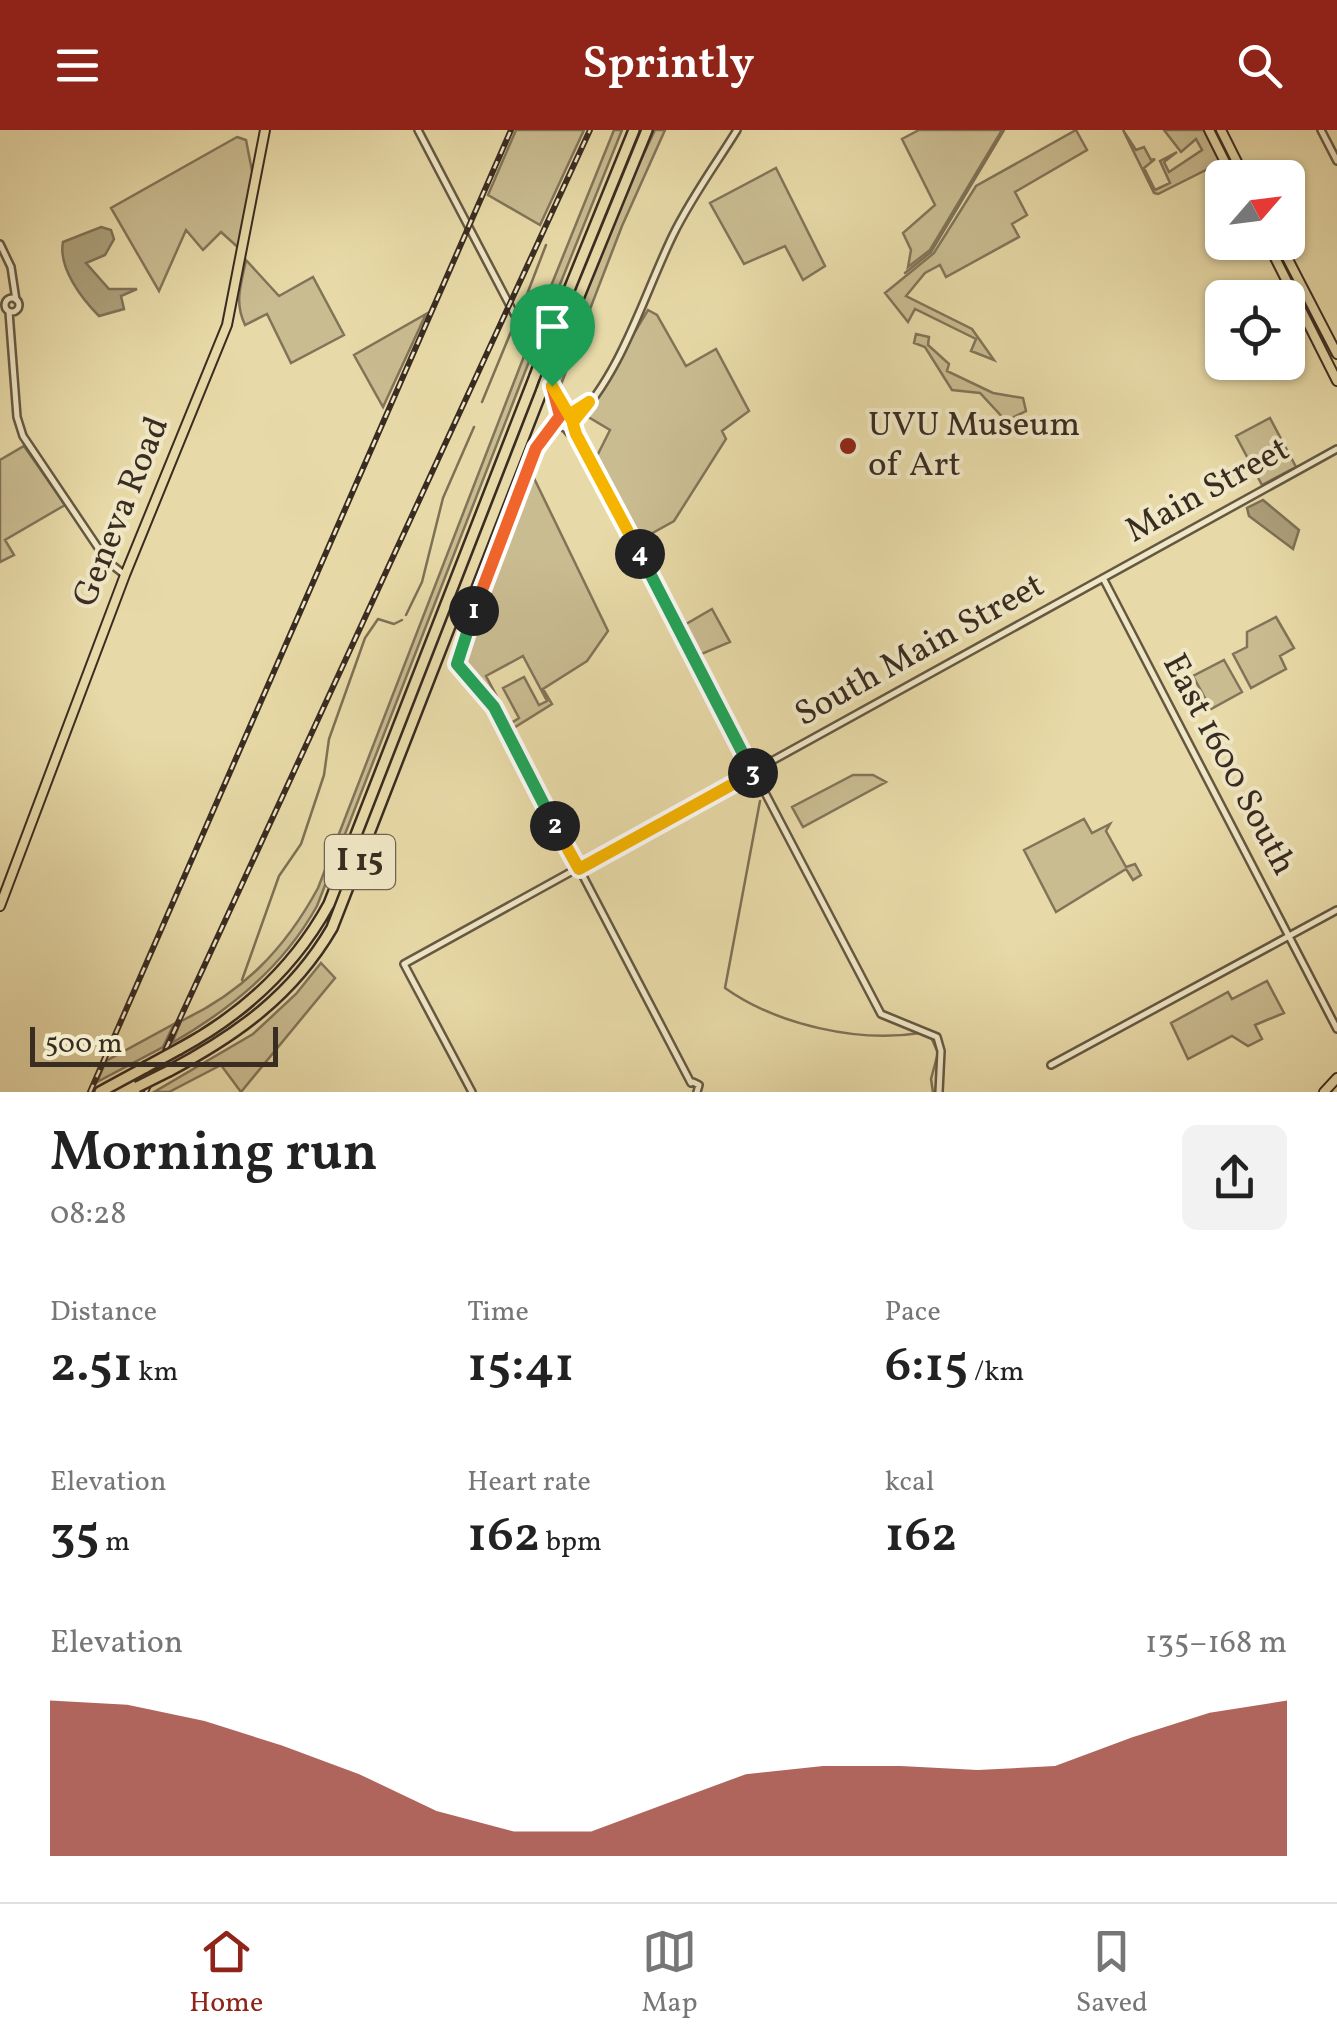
<!DOCTYPE html>
<meta charset="utf-8">
<style>
:root{--surface:#fff;--page:#f2f2f2;--text:#222;--muted:#767676;--line:#e0e0e0;--accent:#8f2418}
body{margin:0;font-family:Vollkorn,serif;background:var(--page);color:var(--text);height:100vh;display:flex;flex-direction:column;font-size:38px;white-space:nowrap}
*{box-sizing:border-box;margin:0}
p{font-size:32px;color:var(--muted)}
.icon{flex:none;width:55px;height:55px;fill:none;stroke:currentColor;stroke-width:2;stroke-linecap:round;stroke-linejoin:round}
.map{position:relative;height:962px;overflow:hidden}
.details{display:flex;flex-direction:column;background:var(--surface);flex:1}
.details>*{flex:none}
.needle{width:65px;rotate:62deg}
.controls{position:absolute;left:1205px;top:30px;display:grid;gap:20px}
.controls a{display:grid;place-items:center;width:100px;height:100px;border-radius:15px;background:var(--surface);box-shadow:0 2px 8px #0004;font-size:50px}
.scale{position:absolute;left:30px;bottom:25px;width:248px;box-sizing:border-box;padding-left:10px;border:5px solid #392c21;border-top:0;font-size:28px;line-height:35px;white-space:nowrap;color:#392c21;-webkit-text-stroke:8px #f0e7c6;paint-order:stroke}
.pin{position:absolute;display:grid;place-items:center;width:85px;height:85px;color:#fff;margin:-102px -42px;border-radius:50% 50% 50% 0;rotate:-45deg;box-shadow:0 0 10px #0007}
.pin .icon{rotate:45deg}
.km{position:absolute;width:50px;height:50px;margin:-25px;border-radius:50%;background:#222;color:#fff;font-size:28px;line-height:50px;text-align:center}
.round{display:grid;place-items:center;flex:none;width:105px;height:105px;border-radius:15px;background:var(--page)}
.headline{display:flex;align-items:center;justify-content:space-between;height:170px;padding:0 50px}
h1{font-size:55px;font-weight:600;line-height:75px}
.metrics{display:grid;grid-template-columns:repeat(3,1fr);gap:15px;height:170px;padding:10px 50px}
.metrics div{display:grid;align-content:center}
.metrics b{font-size:50px;font-weight:600}
.metrics small{font-size:28px;font-weight:400}
.metrics p{font-size:28px}
.chart{height:280px;padding:20px 50px}
.chart p{display:flex;justify-content:space-between}
.chart svg{width:100%;height:180px;margin-top:10px;fill:var(--accent);opacity:.7}
header{display:flex;justify-content:space-between;align-items:center;height:130px;padding:0 50px;background:var(--accent);color:#fff;font-size:45px;font-weight:600}
.dock{display:flex;justify-content:space-around;align-items:center;height:140px;border-top:2px solid var(--line);background:var(--surface);font-size:28px;color:var(--muted)}
.dock a{display:grid;justify-items:center;gap:5px}
.dock .on{color:var(--accent)}
.map>svg:first-child{display:block}
.green{fill:#cabc91;stroke:#827459;stroke-width:2.5;fill-rule:evenodd}
.water{fill:#ac9f7a;stroke:#7e7156;stroke-width:2.5}
.lines{fill:none;stroke-linecap:round;stroke-linejoin:round}
.stream{stroke:#7e7156;stroke-width:2.5}
.minor-casing{stroke:#655843;stroke-width:10}
.major-casing{stroke:#392c21;stroke-width:12}
.highway-casing{stroke:#392c21;stroke-width:14}
.minor{stroke:#f0e7c6;stroke-width:5}
.major{stroke:#e8daa8;stroke-width:8}
.highway{stroke:#e8daa8;stroke-width:9}
.rail-casing{stroke:#392c21;stroke-width:6}
.rail{stroke:#f0e7c6;stroke-width:2.5;stroke-dasharray:8;stroke-linecap:butt}
.highway-bridge-casing{stroke:#392c21;stroke-width:14;stroke-linecap:butt}
.highway-bridge{stroke:#e8daa8;stroke-width:9}
.split-1-casing{stroke:#fff;stroke-width:20}
.split-2-casing{stroke:#fff;stroke-width:20}
.split-3-casing{stroke:#fff;stroke-width:20}
.split-4-casing{stroke:#fff;stroke-width:20}
.split-5-casing{stroke:#fff;stroke-width:20}
.split-1{stroke:#f0652b;stroke-width:12}
.split-2{stroke:#22a559;stroke-width:12}
.split-3{stroke:#f5b400;stroke-width:12}
.split-4{stroke:#22a559;stroke-width:12}
.split-5{stroke:#f5b400;stroke-width:12}
.poi-dot{fill:#8f2418;stroke:#f0e7c6;stroke-width:4}
.labels{text-anchor:middle;dominant-baseline:central;stroke-width:8;stroke-linejoin:round;paint-order:stroke}
.shield{fill:#f0e7c6;stroke:#706452;stroke-width:2.5}
.shield-label{font-size:32px;font-weight:bold;fill:#392c21}
.poi-label{font-size:35px;fill:#392c21;stroke:#f0e7c6;text-anchor:start}
.street-label{font-size:35px;fill:#392c21;stroke:#f0e7c6}
</style>
<header><svg class="icon" aria-label="menu" viewBox="0 0 24 24"><path d="M4 6h16M4 12h16M4 18h16"/></svg>Sprintly<svg class="icon" aria-label="search" viewBox="0 0 24 24"><circle cx="10" cy="10" r="6"/><path d="M15 15l6 6"/></svg></header>
<div class="map">
<svg width="1337" height="962" viewBox="0 0 1337 962">
<rect width="100%" height="100%" fill="#e8daa8"/>
<filter id="stains"><feTurbulence type="fractalNoise" baseFrequency=".002" numOctaves="4"/><feColorMatrix values="0 0 0 0 .2 0 0 0 0 .09 0 0 0 0 .02 0 0 0 .5 -.17"/></filter>
<radialGradient id="worn" r=".72"><stop offset=".6" stop-color="#630" stop-opacity="0"/><stop offset="1" stop-color="#630" stop-opacity=".3"/></radialGradient>
<path class="green" d="M516 0H584L540 95 488 65Z
M614 0H622L536 214 530 208Z
M655 0H665L622 96 560 257 554 246 623 68Z
M919 0H1002L930 120 908 137 911 120 903 103 935 75 902 9Z
M1076 0 1087 20 1015 62 1027 85 1012 94 1019 107 946 147 940 135 925 143 906 166 972 199 994 230 971 221 976 209 915 179 908 192 885 163 934 123 976 56Z
M1123 0 1136 20 1144 17 1151 30 1155 29 1144 38 1155 60 1170 53 1160 31 1177 22 1164 32 1169 42 1202 20 1196 9 1181 22 1164 0H1204L1228 47 1214 36 1158 64 1154 63Z
M237 7 246 10 254 51 241 120 221 102 203 120 186 100 159 161 111 78Z
M776 38 825 136 803 150 785 116 744 134 710 73Z
M246 130 279 166 313 147 344 205 291 233 267 184 245 195C234 172 241 155 246 130Z
M648 180 657 185 686 236 716 219 749 281 722 301 726 309 674 391 638 411 595 330 610 300 585 285Z
M426 184 383 277 354 225Z
M916 204 929 207 928 215 949 234 947 241 993 263 1023 268 1026 281 1006 291 980 263 952 260 925 217 914 213Z
M526 221 530 229 317 776C283 837 231 879 172 913L181 891C243 862 285 819 318 758Z
M1270 288 1296 337 1262 355 1236 306Z
M24 316 65 375 5 410 14 425 0 432V330Z
M532 344 608 501 587 531 543 559 552 574 512 599 460 529ZM523 526 547 571 539 575 524 547 503 558 519 588 511 593 486 546Z
M712 479 730 512 697 526 681 497Z
M1276 487 1294 518 1280 526 1286 539 1251 558 1233 524 1247 517V502Z
M1224 530 1242 562 1211 579 1193 546Z
M853 645H873L886 652 803 697 792 677Z
M1084 689 1092 703 1110 694 1106 701 1126 737 1135 734 1141 745 1133 750 1126 739 1056 782 1024 720Z
M321 833 335 848 241 962 221 935 169 962H154L253 904 296 864Z
M1267 851 1284 883 1255 895 1262 909 1248 916 1232 906 1188 929 1171 893 1228 862 1232 869Z
M174 894 163 917 97 952 106 931Z"/>
<path class="water" d="M101 97 111 100 114 109 105 125 86 133 109 159H137L121 166 124 179 99 186C82 169 58 138 63 112Z
M1263 370 1299 400 1293 419 1249 386 1247 378Z"/>
<g class="lines">
<path class="stream" d="M905 143 931 122 1004 0
M519 185 546 115
M482 272 515 192
M406 485 422 452 443 368 474 297
M760 671 725 858C777 895 859 913 920 903
M242 850 279 746 301 714 324 645 329 609 365 508 378 489 394 494 402 490
M931 907 938 923 931 949 933 962"/>
<g class="minor-casing">
<path id="minor" d="M418 0 552 256 560 286
M1321 0 1337 31
M0 114 11 137 16 170
M5 175a7 7 0 1 1 14 0a7 7 0 1 1-14 0Z
M9 182 17 287 23 306 107 431 125 445
M559 291a7 7 0 1 1 14 0a7 7 0 1 1-14 0Z
M558 291 536 318 456 531 498 583 691 953
M573 293C622 243 643 167 673 105 691 68 716 34 737 0
M566 299 589 327 881 884 937 907 941 921 939 962
M1103 448 1337 899
M1051 935 1337 780
M693 952 699 955 697 962
M472 962 404 834 1337 319"/>
</g>
<g class="major-casing">
<path id="major" d="M1209 0 1233 48
M1221 0 1245 48
M1267 112 1337 251
M1279 112 1337 224
M0 776 125 445 227 195 265 0
M1324 962 1337 948"/>
</g>
<g class="highway-casing">
<path id="highway" d="M545 219 634 0
M552 232 647 0
M179 919C242 885 294 838 329 774L535 246
M169 941C237 905 293 865 332 798L542 260
M100 962 146 937"/>
</g>
<use href="#minor" class="minor"/>
<use href="#major" class="major"/>
<use href="#highway" class="highway"/>
<g class="rail-casing">
<path id="rail" d="M90 962 511 0
M146 962 590 0"/>
</g>
<use href="#rail" class="rail"/>
<g class="highway-bridge-casing">
<path id="highway-bridge" d="M535 246 545 219
M542 260 552 232
M146 937 179 919
M137 957 169 941"/>
</g>
<use href="#highway-bridge" class="highway-bridge"/>
</g>
<g class="lines">
<g class="split-1-casing">
<path id="split-1" d="M474 481 536 318 560 286 552 256"/>
</g>
<g class="split-2-casing">
<path id="split-2" d="M474 481 457 534 494 577 555 696"/>
</g>
<g class="split-3-casing">
<path id="split-3" d="M555 696 579 739 753 643"/>
</g>
<g class="split-4-casing">
<path id="split-4" d="M640 424 753 643"/>
</g>
<g class="split-5-casing">
<path id="split-5" d="M552 256 573 292 589 272 569 285C573 287 573 290 573 294L576 304 640 424"/>
</g>
<use href="#split-1" class="split-1"/>
<use href="#split-2" class="split-2"/>
<use href="#split-3" class="split-3"/>
<use href="#split-4" class="split-4"/>
<use href="#split-5" class="split-5"/>
</g>
<circle class="poi-dot" cx="848" cy="316" r="10"/>
<g class="labels">
<rect class="shield" x="325" y="705" width="70" height="54" rx="8"/>
<g class="shield-label">
<text x="360" y="732">I 15</text>
</g>
<g class="poi-label">
<text x="868" y="296">UVU Museum<tspan x="868" dy="40">of Art</tspan></text>
</g>
<g class="street-label">
<text transform="translate(1208 361) rotate(-29)">Main Street</text>
<text transform="translate(122 382) rotate(-68)">Geneva Road</text>
<text transform="translate(920 521) rotate(-29)">South Main Street</text>
<text transform="translate(1228 635) rotate(62)">East 1600 South</text>
</g>
</g>
<rect width="100%" height="100%" filter="url(#stains)"/>
<rect width="100%" height="100%" fill="url(#worn)"/>
</svg>
<div class="controls">
<a><svg class="needle" viewBox="-14 -14 28 28"><path d="M0-13l5 13h-10z" fill="#e53935"/><path d="M0 13l5-13h-10z" fill="#767676"/></svg></a>
<a><svg class="icon" aria-label="locate" viewBox="0 0 24 24"><circle cx="12" cy="12" r="6"/><path d="M12 2v4M12 18v4M2 12h4M18 12h4"/></svg></a>
</div>
<div class="scale">500 m</div>
<div class="pin" style="left:552px;top:256px;background:#1e9e55"><svg class="icon" aria-label="arrive" viewBox="0 0 24 24"><path d="M6 21V4h12l-3 4 3 4H6"/></svg></div>
<b class="km" style="left:474px;top:481px">1</b>
<b class="km" style="left:555px;top:696px">2</b>
<b class="km" style="left:753px;top:643px">3</b>
<b class="km" style="left:640px;top:424px">4</b>
</div>
<section class="details">
<div class="headline"><div><h1>Morning run</h1><p>08:28</p></div><a class="round"><svg class="icon" aria-label="share" viewBox="0 0 24 24"><path d="M12 15V3M7 8l5-5 5 5M5 13v7h14v-7"/></svg></a></div>
<div class="metrics">
<div><p>Distance</p><b>2.51<small> km</small></b></div>
<div><p>Time</p><b>15:41</b></div>
<div><p>Pace</p><b>6:15<small> /km</small></b></div>
</div>
<div class="metrics">
<div><p>Elevation</p><b>35<small> m</small></b></div>
<div><p>Heart rate</p><b>162<small> bpm</small></b></div>
<div><p>kcal</p><b>162</b></div>
</div>
<div class="chart"><p><span>Elevation</span>135–168 m</p>
<svg viewBox="0 0 160 44" preserveAspectRatio="none"><path d="M0 44V6L10 7L20 11L30 17L40 24L50 33L60 38L70 38L80 31L90 24L100 22L110 22L120 23L130 22L140 15L150 9L160 6V44z"/></svg>
</div>
</section>
<nav class="dock">
<a class="on"><svg class="icon" aria-label="home" viewBox="0 0 24 24"><path d="M3 11l9-7 9 7M6 9v11h12V9"/></svg>Home</a>
<a><svg class="icon" aria-label="map" viewBox="0 0 24 24"><path d="M3 6l6-2 6 2 6-2v14l-6 2-6-2-6 2zM9 4v14M15 6v14"/></svg>Map</a>
<a><svg class="icon" aria-label="saved" viewBox="0 0 24 24"><path d="M7 4h10v16l-5-4-5 4z"/></svg>Saved</a>
</nav>
